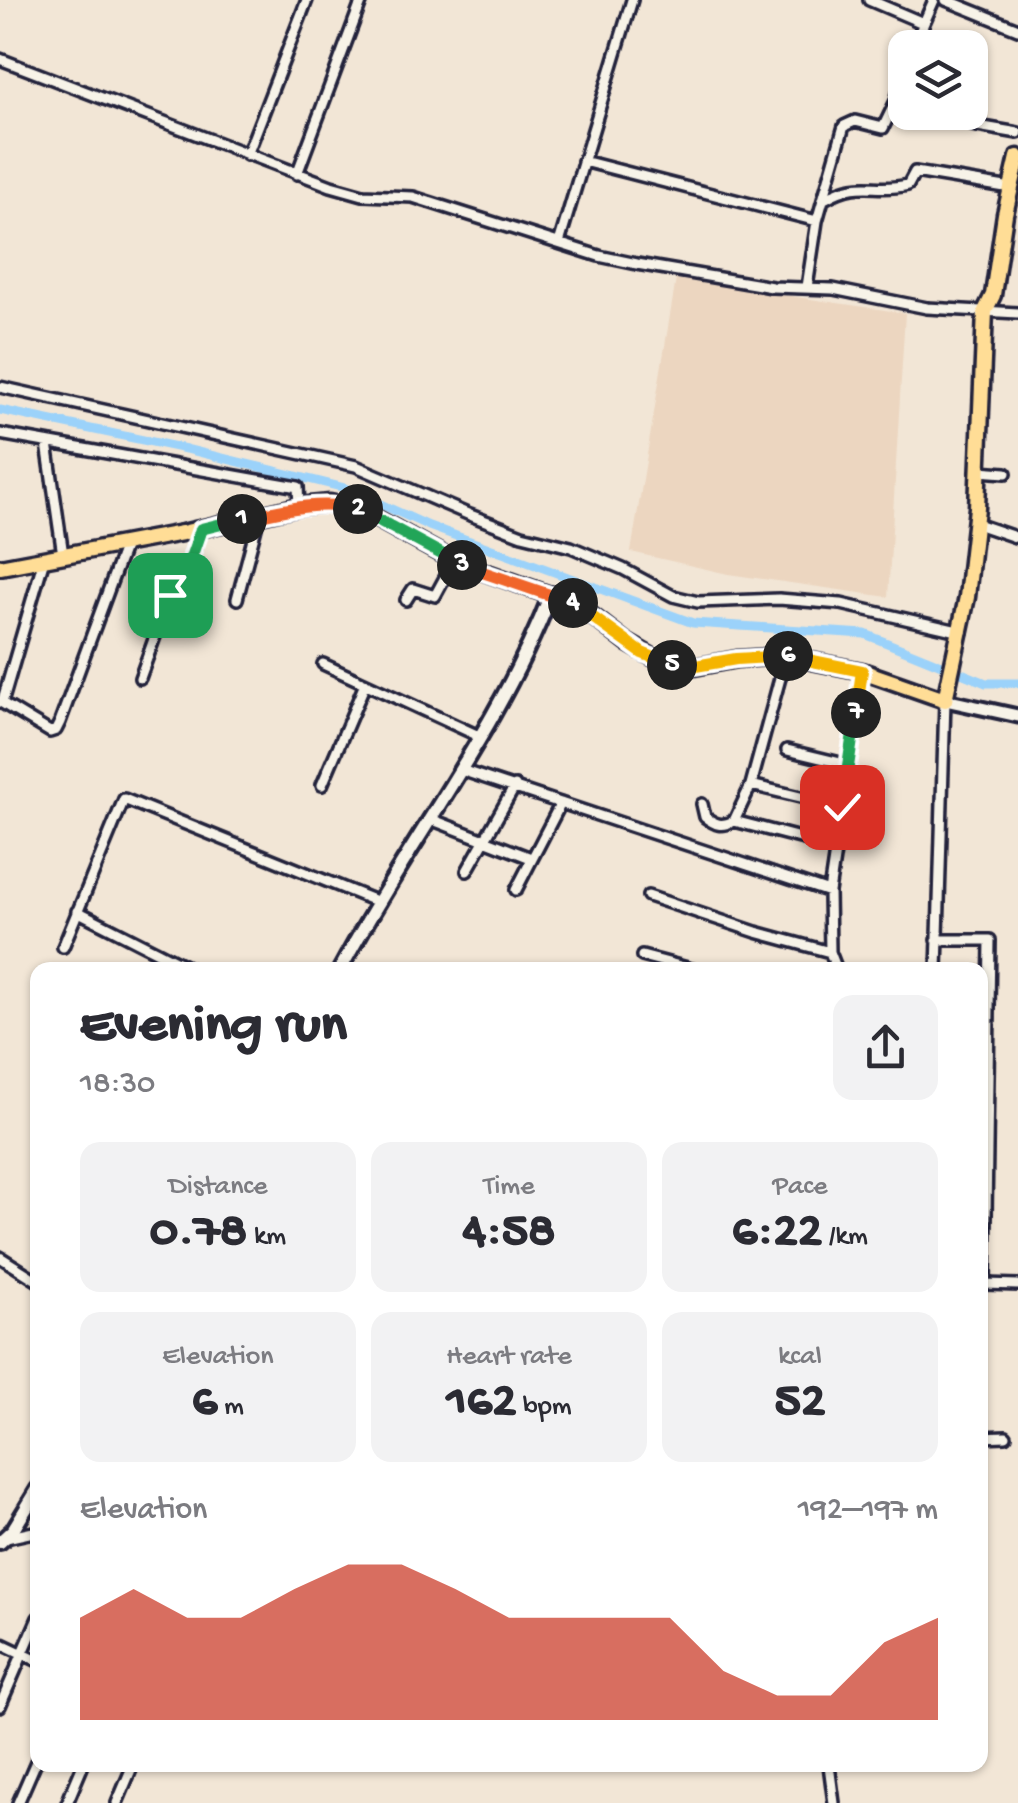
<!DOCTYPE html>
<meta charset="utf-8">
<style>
:root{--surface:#fff;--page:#f2f2f3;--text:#2b2b33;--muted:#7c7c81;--accent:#c8321e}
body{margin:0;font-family:"Gochi Hand",sans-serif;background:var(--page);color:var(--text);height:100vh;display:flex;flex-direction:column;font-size:38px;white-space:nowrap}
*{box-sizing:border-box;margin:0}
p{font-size:32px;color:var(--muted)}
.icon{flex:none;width:55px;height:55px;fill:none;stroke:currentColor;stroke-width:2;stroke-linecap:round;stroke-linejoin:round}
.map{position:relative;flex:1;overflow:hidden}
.details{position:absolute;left:30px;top:962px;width:958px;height:810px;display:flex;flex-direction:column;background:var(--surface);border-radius:20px;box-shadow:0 2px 8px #0004}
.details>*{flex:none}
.tools{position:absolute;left:888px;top:30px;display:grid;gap:20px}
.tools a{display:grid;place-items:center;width:100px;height:100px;border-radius:20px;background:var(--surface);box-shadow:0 2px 8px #0004;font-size:50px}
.pin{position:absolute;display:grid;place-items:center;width:85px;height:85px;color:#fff;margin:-42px;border-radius:20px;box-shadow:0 5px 15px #0006}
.km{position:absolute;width:50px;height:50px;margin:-25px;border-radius:50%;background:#222;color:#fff;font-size:28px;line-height:50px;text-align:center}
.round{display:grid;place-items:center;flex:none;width:105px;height:105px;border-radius:20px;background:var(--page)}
.summary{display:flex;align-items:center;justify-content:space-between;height:170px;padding:0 50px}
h1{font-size:55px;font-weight:700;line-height:75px}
.figures{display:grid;grid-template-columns:repeat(3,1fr);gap:15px;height:170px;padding:10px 50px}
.figures div{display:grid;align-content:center;border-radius:20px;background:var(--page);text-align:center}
.figures b{font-size:50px;font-weight:700}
.figures small{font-size:28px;font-weight:400}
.figures p{font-size:28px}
.chart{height:280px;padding:20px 50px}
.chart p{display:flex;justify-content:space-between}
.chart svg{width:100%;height:180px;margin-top:10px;fill:var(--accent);opacity:.7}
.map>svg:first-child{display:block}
.built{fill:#ecd6c0}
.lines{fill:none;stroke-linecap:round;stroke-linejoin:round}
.canal{stroke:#9bd2fa;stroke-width:9}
.minor-casing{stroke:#22223b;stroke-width:16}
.tertiary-casing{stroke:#22223b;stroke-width:19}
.secondary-casing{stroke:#22223b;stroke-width:20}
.primary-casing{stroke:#22223b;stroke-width:21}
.minor{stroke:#f7f3e8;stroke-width:9}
.tertiary{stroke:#f7f3e8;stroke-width:11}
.secondary{stroke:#f7f3e8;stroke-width:12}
.primary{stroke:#ffdd96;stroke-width:14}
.split-1-casing{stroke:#fff;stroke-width:20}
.split-2-casing{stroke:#fff;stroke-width:20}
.split-3-casing{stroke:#fff;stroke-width:20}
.split-4-casing{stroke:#fff;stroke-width:20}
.split-5-casing{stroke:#fff;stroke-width:20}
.split-6-casing{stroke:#fff;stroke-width:20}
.split-7-casing{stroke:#fff;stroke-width:20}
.split-8-casing{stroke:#fff;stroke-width:20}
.split-1{stroke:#22a559;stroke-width:12}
.split-2{stroke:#f0652b;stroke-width:12}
.split-3{stroke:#22a559;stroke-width:12}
.split-4{stroke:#f0652b;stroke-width:12}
.split-5{stroke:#f5b400;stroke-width:12}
.split-6{stroke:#f5b400;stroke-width:12}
.split-7{stroke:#f5b400;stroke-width:12}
.split-8{stroke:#22a559;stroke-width:12}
</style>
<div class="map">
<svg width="1018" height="1803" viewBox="0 0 1018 1803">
<rect width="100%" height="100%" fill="#f2e6d6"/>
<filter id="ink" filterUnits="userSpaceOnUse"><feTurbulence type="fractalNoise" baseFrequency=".01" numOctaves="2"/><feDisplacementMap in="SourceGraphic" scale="20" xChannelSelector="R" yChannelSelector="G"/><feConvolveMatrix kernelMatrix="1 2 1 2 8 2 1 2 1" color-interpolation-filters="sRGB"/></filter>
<g filter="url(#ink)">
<path class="built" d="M676 279 905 313 888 597 728 574 631 552Z"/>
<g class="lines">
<path class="canal" d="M0 410 186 449 345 488 429 526 693 623 865 634 986 683H1018"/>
<g class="minor-casing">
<path id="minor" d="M869 0 923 23
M946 0 1018 29
M913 48 934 0
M0 59 331 186 363 195 413 197 599 256 637 264 772 287 833 289 927 308 1018 313
M934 112 972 125 1018 133
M247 155 307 0
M583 161 817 221
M297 174 362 0
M826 198C862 178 873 193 908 185L915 172 1011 188
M559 243 632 0
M807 287 817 221 844 126 855 121 883 128 896 101 905 68
M0 387 356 466 470 515 522 535 571 547 623 569 673 596 698 602 779 599 841 604 962 632
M0 434 298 487 299 506
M47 443 63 555
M979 471 1006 473
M974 523 1018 538
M44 559 2 703 50 732 56 730 60 722 125 545
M237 599 259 516
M406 600 413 589 435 596 454 561
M323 664 481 737
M140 678 170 595 180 589 201 529
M787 750 849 765
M461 770 829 892
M322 785 365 684
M751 785 842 807
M702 804 705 817C716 825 721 827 734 821L751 785 786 656
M433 820 531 858
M734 821 835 847
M467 871 515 786
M516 890 561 803
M648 896 756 932 830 952
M77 911 193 970
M937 940H990L985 1284H980
M63 947 124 799 378 902
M642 956 695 970
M837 970 830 952 829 892 862 671
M937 970 945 700
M0 1257 38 1281
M985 1284 1018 1285
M980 1437 1006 1436
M6 1538 38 1531
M0 1643 38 1661
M0 1706 38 1618
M829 1765 834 1803
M18 1803 38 1757
M67 1803 83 1765
M117 1803 133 1765"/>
</g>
<g class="tertiary-casing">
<path id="tertiary" d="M945 700 1018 716"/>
</g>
<g class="secondary-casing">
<path id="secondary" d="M340 970C408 842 498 731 551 594
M0 1542 13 1530 38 1489"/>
</g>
<g class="primary-casing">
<path id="primary" d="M0 567 182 533 299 506 330 503 359 509 454 561 578 605 626 642 663 663 684 669 737 659 786 656 862 671 945 700 967 597 977 508 985 311 993 295 1005 214 1018 157"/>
</g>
<use href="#minor" class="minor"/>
<use href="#tertiary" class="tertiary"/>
<use href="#secondary" class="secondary"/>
<use href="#primary" class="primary"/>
</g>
</g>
<g class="lines" filter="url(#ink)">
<g class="split-1-casing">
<path id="split-1" d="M170 595 180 589 201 529 242 519"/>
</g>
<g class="split-2-casing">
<path id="split-2" d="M242 519C283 510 317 500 358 509"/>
</g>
<g class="split-3-casing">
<path id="split-3" d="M358 509 462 565"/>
</g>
<g class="split-4-casing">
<path id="split-4" d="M462 565 573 603"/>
</g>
<g class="split-5-casing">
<path id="split-5" d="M573 603 642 653 672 665"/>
</g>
<g class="split-6-casing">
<path id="split-6" d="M672 665 684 668 736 659 788 656"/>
</g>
<g class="split-7-casing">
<path id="split-7" d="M788 656 862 671 856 713"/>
</g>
<g class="split-8-casing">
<path id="split-8" d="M842 807 856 713"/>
</g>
<use href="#split-1" class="split-1"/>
<use href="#split-2" class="split-2"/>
<use href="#split-3" class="split-3"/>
<use href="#split-4" class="split-4"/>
<use href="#split-5" class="split-5"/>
<use href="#split-6" class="split-6"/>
<use href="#split-7" class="split-7"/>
<use href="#split-8" class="split-8"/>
</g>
</svg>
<div class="tools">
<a><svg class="icon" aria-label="layers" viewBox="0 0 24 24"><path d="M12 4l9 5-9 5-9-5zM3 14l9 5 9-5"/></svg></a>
</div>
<div class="pin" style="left:170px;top:595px;background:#1e9e55"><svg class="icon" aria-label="arrive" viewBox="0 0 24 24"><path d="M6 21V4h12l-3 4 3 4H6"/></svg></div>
<div class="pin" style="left:842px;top:807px;background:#d93025"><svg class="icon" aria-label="check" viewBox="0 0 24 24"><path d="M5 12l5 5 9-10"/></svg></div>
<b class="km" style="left:242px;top:519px">1</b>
<b class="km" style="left:358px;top:509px">2</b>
<b class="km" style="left:462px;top:565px">3</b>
<b class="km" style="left:573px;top:603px">4</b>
<b class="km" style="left:672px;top:665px">5</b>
<b class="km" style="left:788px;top:656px">6</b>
<b class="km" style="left:856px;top:713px">7</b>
<section class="details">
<div class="summary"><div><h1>Evening run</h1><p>18:30</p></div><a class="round"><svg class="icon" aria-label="share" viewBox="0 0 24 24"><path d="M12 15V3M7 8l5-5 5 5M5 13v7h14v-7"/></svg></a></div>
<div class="figures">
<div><p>Distance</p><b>0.78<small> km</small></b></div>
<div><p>Time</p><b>4:58</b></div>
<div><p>Pace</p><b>6:22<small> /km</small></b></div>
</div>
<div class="figures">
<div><p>Elevation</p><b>6<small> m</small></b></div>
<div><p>Heart rate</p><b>162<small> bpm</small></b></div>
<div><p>kcal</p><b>52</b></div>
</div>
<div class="chart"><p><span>Elevation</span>192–197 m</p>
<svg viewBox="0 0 160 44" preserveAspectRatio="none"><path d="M0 44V19L10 12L20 19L30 19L40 12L50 6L60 6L70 12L80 19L90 19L100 19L110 19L120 32L130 38L140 38L150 25L160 19V44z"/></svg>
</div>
</section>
</div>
